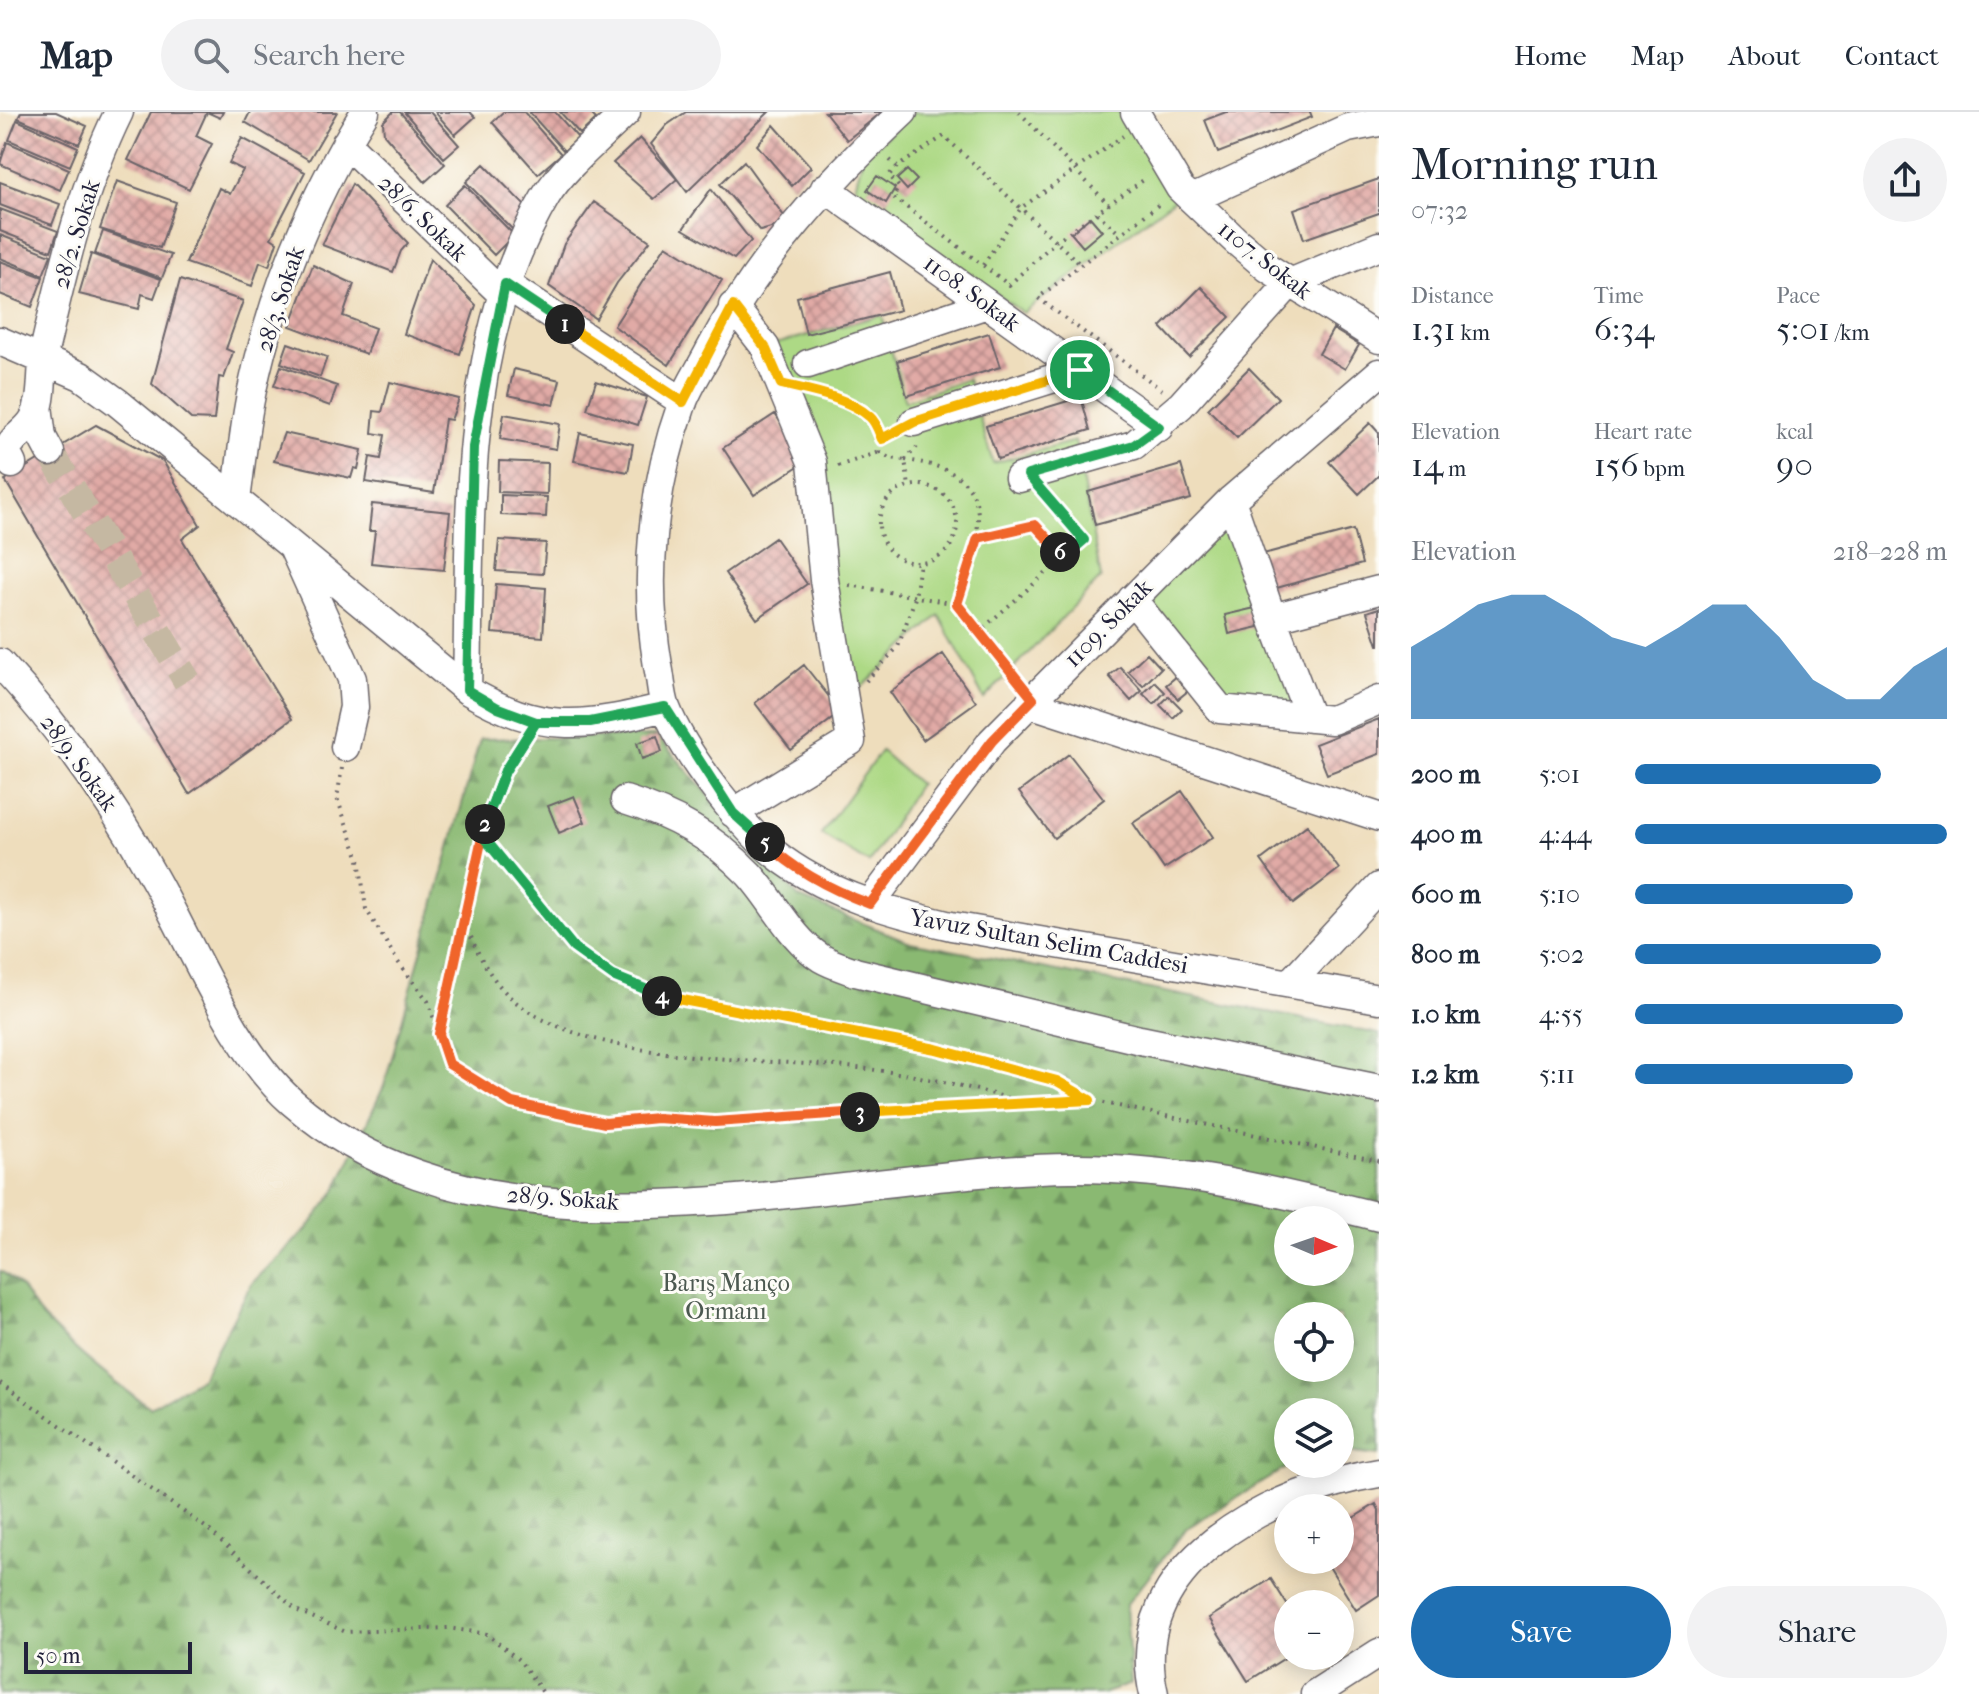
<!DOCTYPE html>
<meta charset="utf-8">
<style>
:root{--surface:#fff;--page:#f2f2f3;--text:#1f2937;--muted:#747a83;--line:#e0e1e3;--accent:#1f6fb2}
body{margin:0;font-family:"IM FELL French Canon",serif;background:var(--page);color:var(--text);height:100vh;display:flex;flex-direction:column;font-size:30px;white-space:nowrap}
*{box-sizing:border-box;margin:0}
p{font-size:26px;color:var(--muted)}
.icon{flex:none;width:44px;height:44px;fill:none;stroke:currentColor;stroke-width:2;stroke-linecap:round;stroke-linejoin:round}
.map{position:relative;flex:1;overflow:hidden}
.side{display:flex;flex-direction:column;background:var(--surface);width:600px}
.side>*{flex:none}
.needle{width:52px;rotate:92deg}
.fabs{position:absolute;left:1274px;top:1094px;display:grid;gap:16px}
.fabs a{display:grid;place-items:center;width:80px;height:80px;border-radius:50%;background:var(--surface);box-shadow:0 4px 20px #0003;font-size:40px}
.scale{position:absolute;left:24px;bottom:20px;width:168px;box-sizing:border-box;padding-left:8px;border:4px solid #22223b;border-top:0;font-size:22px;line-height:28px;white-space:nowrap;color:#22223b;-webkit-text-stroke:6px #fdfcf7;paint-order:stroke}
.pin{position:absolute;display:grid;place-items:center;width:68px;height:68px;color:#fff;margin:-34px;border:4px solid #fff;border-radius:50%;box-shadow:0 2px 8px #0007}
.km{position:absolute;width:40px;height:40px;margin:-20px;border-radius:50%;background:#222;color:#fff;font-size:22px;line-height:40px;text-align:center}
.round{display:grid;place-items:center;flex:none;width:84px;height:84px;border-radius:42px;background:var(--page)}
.overview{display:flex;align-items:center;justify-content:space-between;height:136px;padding:0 32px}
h1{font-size:44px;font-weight:600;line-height:60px}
.stats{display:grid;grid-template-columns:repeat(3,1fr);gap:12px;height:136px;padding:8px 32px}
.stats div{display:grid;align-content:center}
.stats b{font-size:34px;font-weight:600}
.stats small{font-size:22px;font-weight:400}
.stats p{font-size:22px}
.chart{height:224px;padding:16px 32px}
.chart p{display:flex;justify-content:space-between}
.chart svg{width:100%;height:144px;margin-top:8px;fill:var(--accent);opacity:.7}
.action{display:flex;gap:16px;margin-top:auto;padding:16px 32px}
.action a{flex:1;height:92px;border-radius:48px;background:var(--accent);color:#fff;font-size:32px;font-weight:600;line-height:92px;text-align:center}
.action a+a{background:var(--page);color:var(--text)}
ul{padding:0 32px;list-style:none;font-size:26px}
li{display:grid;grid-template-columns:128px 96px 1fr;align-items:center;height:60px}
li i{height:20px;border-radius:10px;background:var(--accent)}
header{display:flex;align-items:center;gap:48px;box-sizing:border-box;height:112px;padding:0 40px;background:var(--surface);border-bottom:2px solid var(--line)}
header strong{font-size:38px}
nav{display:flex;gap:44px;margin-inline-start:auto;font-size:28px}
.search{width:560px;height:72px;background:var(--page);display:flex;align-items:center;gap:20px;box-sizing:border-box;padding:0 28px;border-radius:44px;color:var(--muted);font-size:30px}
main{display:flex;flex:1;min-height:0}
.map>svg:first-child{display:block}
.green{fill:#add985;stroke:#687e60;stroke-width:2}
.forest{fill:url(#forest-firs);stroke:#566e56;stroke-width:2;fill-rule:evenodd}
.building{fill:url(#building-cross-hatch)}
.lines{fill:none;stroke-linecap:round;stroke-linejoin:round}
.minor-tunnel{stroke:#c5b8a2;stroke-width:28;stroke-dasharray:28 14;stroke-linecap:butt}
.minor-casing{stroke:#696368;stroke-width:31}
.path{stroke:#696368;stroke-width:4;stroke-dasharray:2 6;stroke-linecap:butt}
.minor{stroke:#fff;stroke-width:28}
.split-1-casing{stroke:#fff;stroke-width:16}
.split-2-casing{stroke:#fff;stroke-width:16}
.split-3-casing{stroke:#fff;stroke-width:16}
.split-4-casing{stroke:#fff;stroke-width:16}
.split-5-casing{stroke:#fff;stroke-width:16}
.split-6-casing{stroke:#fff;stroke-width:16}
.split-7-casing{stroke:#fff;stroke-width:16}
.split-1{stroke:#f5b400;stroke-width:10}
.split-2{stroke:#22a559;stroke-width:10}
.split-3{stroke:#f0652b;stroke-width:10}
.split-4{stroke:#f5b400;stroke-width:10}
.split-5{stroke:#22a559;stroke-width:10}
.split-6{stroke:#f0652b;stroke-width:10}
.split-7{stroke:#22a559;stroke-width:10}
.labels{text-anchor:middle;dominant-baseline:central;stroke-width:6;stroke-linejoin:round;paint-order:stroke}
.street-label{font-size:24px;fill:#22223b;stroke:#fdfcf7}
.park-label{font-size:24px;fill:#4c5951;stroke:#fdfcf7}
</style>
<header>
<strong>Map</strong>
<div class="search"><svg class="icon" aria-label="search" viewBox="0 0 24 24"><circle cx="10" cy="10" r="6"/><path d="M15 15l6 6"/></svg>Search here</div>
<nav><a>Home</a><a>Map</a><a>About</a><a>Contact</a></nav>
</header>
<main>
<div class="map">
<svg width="1379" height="1582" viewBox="0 0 1379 1582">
<defs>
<pattern id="forest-firs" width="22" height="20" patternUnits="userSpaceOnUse" patternTransform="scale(2)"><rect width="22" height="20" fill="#8ab972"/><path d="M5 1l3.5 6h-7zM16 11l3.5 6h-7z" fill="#70965f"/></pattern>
<pattern id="building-cross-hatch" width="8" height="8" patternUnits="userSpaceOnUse" patternTransform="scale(2)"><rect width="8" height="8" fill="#e1aaa6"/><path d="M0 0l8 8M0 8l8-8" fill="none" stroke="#b68a88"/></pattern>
</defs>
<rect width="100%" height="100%" fill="#fdfcf7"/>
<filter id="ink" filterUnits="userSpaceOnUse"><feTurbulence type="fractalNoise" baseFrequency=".0125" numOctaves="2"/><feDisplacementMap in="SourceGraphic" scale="16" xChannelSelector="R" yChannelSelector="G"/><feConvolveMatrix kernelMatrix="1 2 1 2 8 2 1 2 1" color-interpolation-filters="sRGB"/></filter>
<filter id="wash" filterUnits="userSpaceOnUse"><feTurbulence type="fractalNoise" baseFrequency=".006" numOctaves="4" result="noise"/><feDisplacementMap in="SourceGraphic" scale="32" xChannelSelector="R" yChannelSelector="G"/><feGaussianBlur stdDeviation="1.8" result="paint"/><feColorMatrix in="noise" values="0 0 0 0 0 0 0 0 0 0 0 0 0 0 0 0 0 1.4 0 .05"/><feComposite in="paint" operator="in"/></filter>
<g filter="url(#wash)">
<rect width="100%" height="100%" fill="#eeddbc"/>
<path class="green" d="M914 0H1125L1177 85 1023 201 854 80 862 46Z
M882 203 905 289 968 267 993 351 1075 329 1101 466 984 587 939 503 847 589 812 350 765 235Z
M1231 388 1310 606 1220 597 1132 487Z
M881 639 919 672 869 751 821 722Z"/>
<path class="forest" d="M657 624 799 786 910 830 1379 922V1343L1340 1338V1300H1288V1352H1292L1187 1416 1126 1493 1131 1572 1102 1582H0V1159C26 1173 26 1189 45 1208 78 1241 111 1269 150 1295L201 1266 252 1171 307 1117 335 1080 384 974 480 627ZM1288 1108H1340V1160H1288ZM1288 1204H1340V1256H1288Z"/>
<g id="blocks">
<path class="building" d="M21 0H56L87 14 79 32 18 6Z
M151 0H223L220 6 207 0 196 24 212 32 189 77 128 48Z
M250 0H337L309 48 245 10Z
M393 0H400L445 52 425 70 384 22 383 10Z
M404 0H430L459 33 444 46Z
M435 0H470L475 5 455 23Z
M503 0H524L561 42 538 62 492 10Z
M529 0H555L578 26 564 39Z
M560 0H589L596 7 580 22Z
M686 0H769L687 80 651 32 667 13Z
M825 0H882L847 28Z
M1226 0H1310L1312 5 1218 41 1205 8Z
M17 8 78 35 70 54 9 28Z
M774 13 811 55 792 74 757 33Z
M242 26 305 60 271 126 277 130 269 154 260 150 252 174 186 151 219 76 230 82 243 58 229 51Z
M640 26 677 67 654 87 613 51Z
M7 30 69 57 60 78 0 52Z
M744 49 789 111 760 119 720 72Z
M484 52 532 101 514 119 466 70Z
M907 58 917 68 907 78 897 67Z
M877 64 895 76 886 91 867 78Z
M1379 67V101L1304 127 1294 97Z
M117 69 176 90 160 136 100 117Z
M0 70 60 92 52 113 0 93Z
M352 72 408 131 401 139 393 160 322 133Z
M465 73 514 123 494 143 445 93Z
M711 77 751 129 734 147 683 117Z
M594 90 650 129 617 171 596 207 549 174 564 132Z
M0 97 58 119 51 139 0 119Z
M1090 105 1102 119 1083 135 1071 121Z
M103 119 171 143 162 166 95 142Z
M0 123 51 143 43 163 0 146Z
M666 133 722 168 669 253 614 214Z
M91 142 161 167 154 186 142 182 139 197 79 182Z
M430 147 476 193 460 242 404 222Z
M0 149 43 165 32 195 0 182Z
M313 153 354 172 343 204 375 216 366 242 290 214Z
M890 160 900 198 806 222 797 185Z
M180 168 243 189 226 237 233 240 224 266 219 265 214 308 191 307 152 272Z
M1201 175 1230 205 1189 245 1161 215Z
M1333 217 1359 233 1345 257 1319 242Z
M989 221 1000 255 907 284 897 249Z
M288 231 327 245 320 265 281 251Z
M281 254 337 274 330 294 274 274Z
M1249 256 1278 286 1237 326 1208 297Z
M514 257 560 268 554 293 508 283Z
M596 269 647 285 638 313 587 297Z
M390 270 459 287 451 308 445 307 434 381 366 370 370 345 381 347 385 323 372 321 374 299 382 300Z
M1081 285 1090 318 998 347 986 314Z
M504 302 560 312 556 337 500 327Z
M775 302 806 349 754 383 723 336Z
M1370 311 1379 321V363L1359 382 1329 350Z
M96 313 163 349 200 413 182 427 292 607 189 682 5 368Z
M284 321 362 338 358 357 354 356 351 366 274 349Z
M580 321 633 332 628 360 574 349Z
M499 349 548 351 547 382 498 380Z
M1181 353 1191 387 1095 413 1088 380Z
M501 383 547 385 546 405 501 403Z
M372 392 450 400 444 458 371 451 375 419H369Z
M1353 418 1362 452 1266 479 1256 444Z
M775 426 807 472 757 507 725 461Z
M499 428 546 431 543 462 496 459Z
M496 472 546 476 543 525 492 521Z
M1255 496 1259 515 1229 522 1225 503Z
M1379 496V533H1378L1367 500Z
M1147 541 1161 556 1143 574 1128 559Z
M943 542 976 590 923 628 890 580Z
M804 553 841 600 791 638 755 591Z
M1120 555 1142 579 1131 589 1109 564Z
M1177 564 1189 578 1178 587 1166 573Z
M1155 570 1165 580 1154 592 1143 582Z
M1169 584 1182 597 1173 606 1160 593Z
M1379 607V642L1327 662 1315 632Z
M657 624 662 640 642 647 637 631Z
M1069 642 1104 687 1054 726 1019 680Z
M1182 679 1213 725 1164 757 1133 711Z
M574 684 585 710 559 721 548 694Z
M1307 713 1339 757 1293 792 1261 748Z
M1376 1392 1379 1398V1483L1356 1498 1325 1448H1340V1414Z
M1271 1467 1288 1494V1544L1248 1569 1209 1506Z"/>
</g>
</g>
<g filter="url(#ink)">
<use href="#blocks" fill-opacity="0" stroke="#696368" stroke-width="2"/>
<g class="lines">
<path class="minor-tunnel" d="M50 340 187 569"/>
<g class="minor-casing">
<path id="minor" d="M903 0C827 71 759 146 710 238 701 256 689 273 682 292 652 376 643 467 658 554 661 567 661 583 666 596 684 642 743 719 783 748 833 784 892 800 951 814L1379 887
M1135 0 1180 76 1235 128 1268 156 1379 227
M346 31 501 181
M825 76 1159 315
M1192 87 1348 16 1379 10
M505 172 683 290
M0 229 81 264 117 290 467 578C541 622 583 616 665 595
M808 252 987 192
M38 294 42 325 50 340
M914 310 1080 258
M12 352 6 340C12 325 25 321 33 308 45 289 40 257 45 235 64 154 82 75 119 0
M1019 366 1134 333 1181 293 1290 171 1379 134
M236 388C241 352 244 314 252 278 273 180 312 85 365 0
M1231 388 1272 506
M294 438 352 567 354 595 345 635
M1132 487 1220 597 1332 608 1379 588
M0 551C60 616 111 688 154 766 192 833 235 941 292 990 499 1170 826 1059 1070 1056 1177 1055 1276 1079 1379 1105
M467 578C471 413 459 231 546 84 563 56 602 24 626 0
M1029 591 1379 705
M1310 606 1272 506 1379 478
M625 688C674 703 713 725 749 762 773 788 791 827 821 846 831 852 844 856 855 860L1140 928 1379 977
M733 701 851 629 824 468 812 350 765 235 733 194
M870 792 992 629 1231 388 1379 261
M1290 871 1379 775
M1154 1582C1123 1451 1273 1378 1379 1361
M1315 1582 1379 1541"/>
</g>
<path class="path" d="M1019 0 1109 93
M890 48 897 55 944 24 1081 153
M897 55 889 63 899 75 893 85 1009 173 1056 129 1145 67
M1097 101 1120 122
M983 153 1021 96 1123 24
M808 278 872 306 882 327
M1162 278 1038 186 1162 90
M892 322 882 327 880 340 889 346 905 348 909 374
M905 348C1006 360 980 421 957 492L981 518 1084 428 1046 384
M905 348 917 335
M838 354 880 340
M879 412a39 39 0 1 1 78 0a39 39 0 1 1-78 0Z
M978 426 1035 413 1064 445
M849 473 957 492
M981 518 1018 567
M866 569 898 535 915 486 920 451
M342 656 337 686 359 747 366 797 398 850 428 889 449 952 512 991 605 1011 657 1006 715 1010 1090 988
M481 722C520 770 558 834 614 864 654 886 698 893 742 902 851 923 993 933 1090 988L1379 1049
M465 810C481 852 500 886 542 907 636 954 772 945 876 958 924 964 972 976 1019 989
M439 921 481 722 505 659 524 629
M0 1271 208 1417 296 1498 346 1520 448 1516 487 1522 520 1549 544 1582"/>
<use href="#minor" class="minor"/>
</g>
</g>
<g class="lines" filter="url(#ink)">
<g class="split-1-casing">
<path id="split-1" d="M565 212 683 290 733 194 765 235 781 272C810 279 847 285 870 305 876 310 879 320 882 327L914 310 1080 258"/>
</g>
<g class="split-2-casing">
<path id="split-2" d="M485 712 505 659 536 610 498 596 467 578 473 335 505 172 565 212"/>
</g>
<g class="split-3-casing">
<path id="split-3" d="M485 712 439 922 449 952 512 991 605 1011 657 1006 715 1010 860 1000"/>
</g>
<g class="split-4-casing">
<path id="split-4" d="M662 884 936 937 1057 969 1090 988 860 1000"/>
</g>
<g class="split-5-casing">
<path id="split-5" d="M662 884 613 864 574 836 481 722 505 659 536 610H590L665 595 733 701 765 730"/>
</g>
<g class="split-6-casing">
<path id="split-6" d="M765 730C794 758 832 778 870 792L992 629 1033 587 957 492 978 426 1035 413 1060 440"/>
</g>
<g class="split-7-casing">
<path id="split-7" d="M1060 440 1064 445 1084 428 1028 363 1134 333 1159 315 1080 258"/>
</g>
<use href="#split-1" class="split-1"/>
<use href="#split-2" class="split-2"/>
<use href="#split-3" class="split-3"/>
<use href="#split-4" class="split-4"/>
<use href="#split-5" class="split-5"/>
<use href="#split-6" class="split-6"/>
<use href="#split-7" class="split-7"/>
</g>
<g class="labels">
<g class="street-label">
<text transform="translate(423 106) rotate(44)">28/6. Sokak</text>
<text transform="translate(76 122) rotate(-73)">28/2. Sokak</text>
<text transform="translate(1265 148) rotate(38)">1107. Sokak</text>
<text transform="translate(972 181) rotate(36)">1108. Sokak</text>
<text transform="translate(280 187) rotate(-72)">28/3. Sokak</text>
<text transform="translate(1108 511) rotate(-45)">1109. Sokak</text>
<text transform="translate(79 651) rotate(54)">28/9. Sokak</text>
<text transform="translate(1049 829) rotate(10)">Yavuz Sultan Selim Caddesi</text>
<text transform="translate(563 1086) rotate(4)">28/9. Sokak</text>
</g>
<g class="park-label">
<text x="726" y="1171">Barış Manço<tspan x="726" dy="28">Ormanı</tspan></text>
</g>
</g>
</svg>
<div class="fabs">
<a><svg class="needle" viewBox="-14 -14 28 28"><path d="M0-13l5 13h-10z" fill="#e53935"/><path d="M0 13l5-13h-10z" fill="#747a83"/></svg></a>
<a><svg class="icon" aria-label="locate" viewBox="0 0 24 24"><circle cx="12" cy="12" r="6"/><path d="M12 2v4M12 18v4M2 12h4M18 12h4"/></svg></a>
<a><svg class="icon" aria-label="layers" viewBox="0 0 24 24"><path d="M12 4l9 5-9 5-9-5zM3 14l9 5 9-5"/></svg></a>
<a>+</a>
<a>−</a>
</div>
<div class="scale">50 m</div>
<div class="pin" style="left:1080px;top:258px;background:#1e9e55"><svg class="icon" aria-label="arrive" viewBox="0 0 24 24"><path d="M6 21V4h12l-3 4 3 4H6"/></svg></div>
<b class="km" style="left:565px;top:212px">1</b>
<b class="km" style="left:485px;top:712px">2</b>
<b class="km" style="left:860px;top:1000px">3</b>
<b class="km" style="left:662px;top:884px">4</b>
<b class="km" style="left:765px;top:730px">5</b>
<b class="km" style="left:1060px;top:440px">6</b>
</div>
<section class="side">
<div class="overview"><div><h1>Morning run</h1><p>07:32</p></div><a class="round"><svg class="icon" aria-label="share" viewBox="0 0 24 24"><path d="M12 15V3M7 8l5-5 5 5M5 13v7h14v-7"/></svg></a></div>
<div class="stats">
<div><p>Distance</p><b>1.31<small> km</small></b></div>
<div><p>Time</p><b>6:34</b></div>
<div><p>Pace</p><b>5:01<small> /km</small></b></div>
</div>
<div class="stats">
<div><p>Elevation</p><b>14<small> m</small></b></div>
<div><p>Heart rate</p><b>156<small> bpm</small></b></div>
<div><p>kcal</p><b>90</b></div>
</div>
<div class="chart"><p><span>Elevation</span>218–228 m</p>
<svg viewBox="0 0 160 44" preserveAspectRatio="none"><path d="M0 44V22L10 16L20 9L30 6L40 6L50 12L60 19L70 22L80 16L90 9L100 9L110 19L120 32L130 38L140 38L150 28L160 22V44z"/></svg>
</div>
<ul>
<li><b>200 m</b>5:01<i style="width:79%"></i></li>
<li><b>400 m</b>4:44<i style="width:100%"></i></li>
<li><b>600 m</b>5:10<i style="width:70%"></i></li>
<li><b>800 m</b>5:02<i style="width:79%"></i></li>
<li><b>1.0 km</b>4:55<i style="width:86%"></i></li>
<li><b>1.2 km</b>5:11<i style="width:70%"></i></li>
</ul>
<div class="action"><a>Save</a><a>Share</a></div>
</section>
</main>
